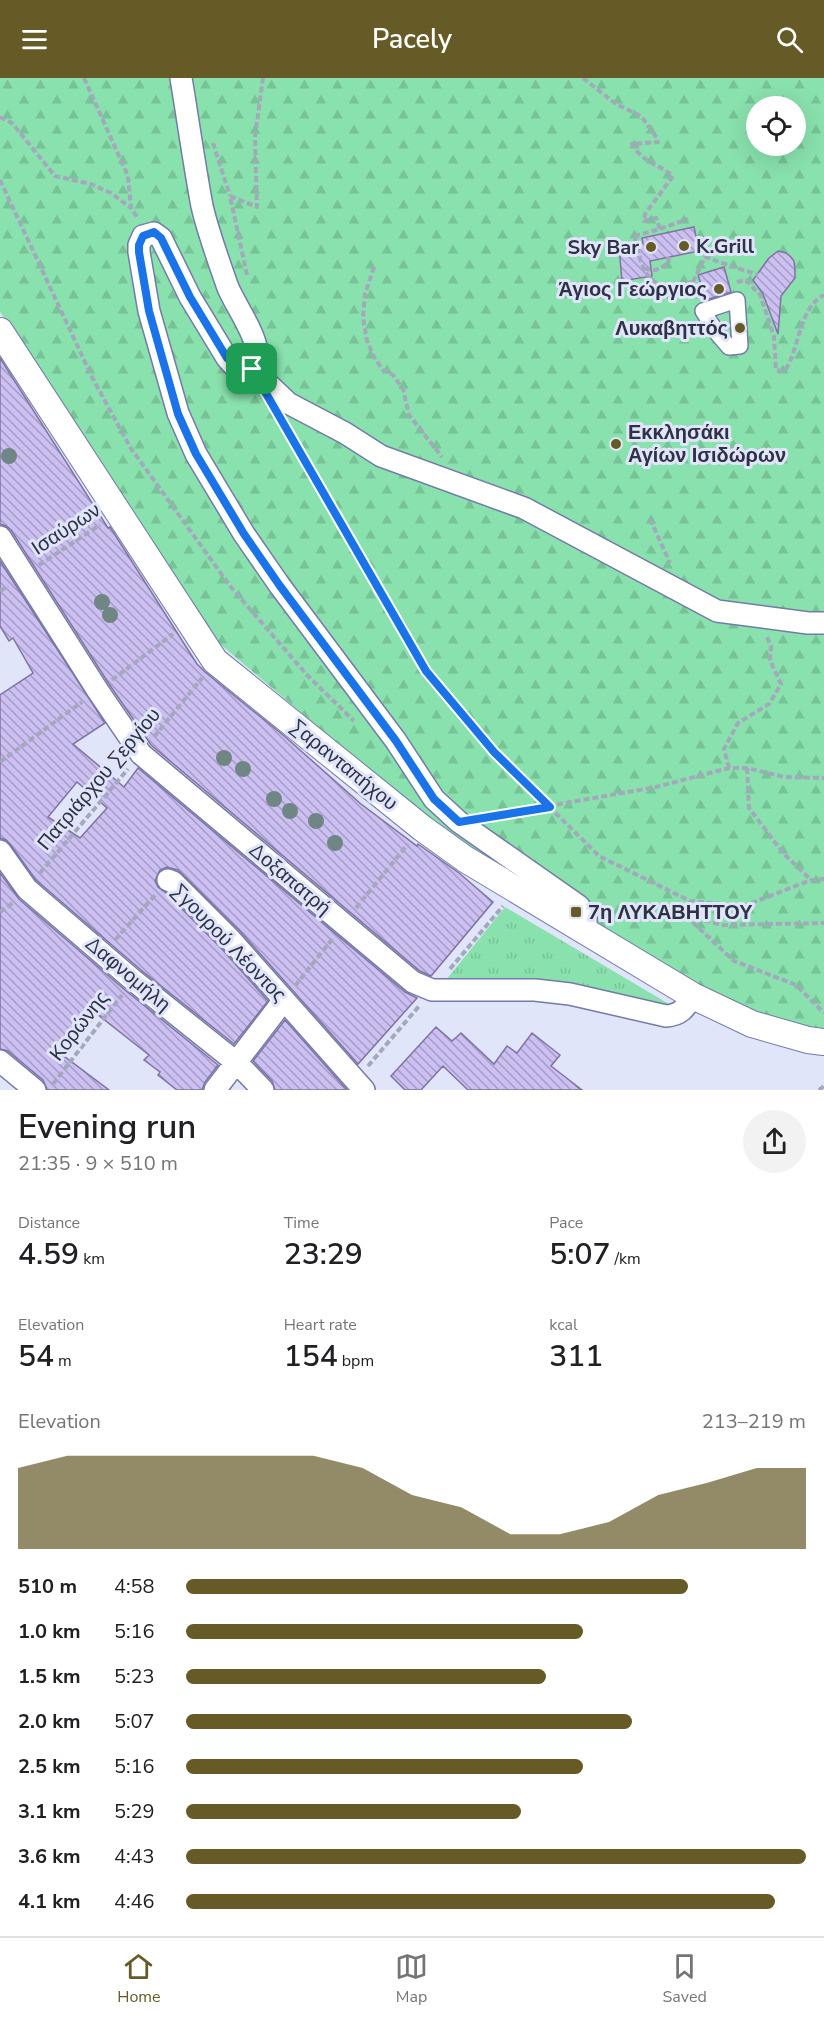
<!DOCTYPE html>
<meta charset="utf-8">
<style>
:root{--surface:#fff;--page:#f2f2f2;--text:#202124;--muted:#757577;--line:#e0e0e0;--accent:#665a27}
body{margin:0;font-family:"Nunito Sans",sans-serif;background:var(--page);color:var(--text);height:100vh;display:flex;flex-direction:column;font-size:22px;white-space:nowrap}
*{box-sizing:border-box;margin:0}
p{font-size:20px;color:var(--muted)}
.icon{flex:none;width:33px;height:33px;fill:none;stroke:currentColor;stroke-width:2;stroke-linecap:round;stroke-linejoin:round}
.map{position:relative;height:1012px;overflow:hidden}
.drawer{display:flex;flex-direction:column;background:var(--surface);flex:1}
.drawer>*{flex:none}
.buttons{position:absolute;left:746px;top:18px;display:grid;gap:12px}
.buttons a{display:grid;place-items:center;width:60px;height:60px;border-radius:50%;background:var(--surface);box-shadow:0 6px 24px #0002;font-size:30px}
.pin{position:absolute;display:grid;place-items:center;width:51px;height:51px;color:#fff;margin:-26px;border-radius:12px;box-shadow:0 3px 9px #0006}
.round{display:grid;place-items:center;flex:none;width:63px;height:63px;border-radius:32px;background:var(--page)}
.headline{display:flex;align-items:center;justify-content:space-between;height:102px;padding:0 18px}
h1{font-size:33px;font-weight:600;line-height:45px}
.metrics{display:grid;grid-template-columns:repeat(3,1fr);gap:9px;height:102px;padding:6px 18px}
.metrics div{display:grid;align-content:center}
.metrics b{font-size:30px;font-weight:600}
.metrics small{font-size:16px;font-weight:400}
.metrics p{font-size:16px}
.chart{height:168px;padding:12px 18px}
.chart p{display:flex;justify-content:space-between}
.chart svg{width:100%;height:108px;margin-top:6px;fill:var(--accent);opacity:.7}
ul{padding:0 18px;list-style:none;font-size:20px}
li{display:grid;grid-template-columns:96px 72px 1fr;align-items:center;height:45px}
li i{height:15px;border-radius:8px;background:var(--accent)}
header{display:flex;justify-content:space-between;align-items:center;height:78px;padding:0 18px;background:var(--accent);color:#fff;font-size:27px;font-weight:600}
.menu{display:flex;justify-content:space-around;align-items:center;height:84px;border-top:2px solid var(--line);background:var(--surface);font-size:16px;color:var(--muted)}
.menu a{display:grid;justify-items:center;gap:3px}
.menu .on{color:var(--accent)}
.map>svg:first-child{display:block}
.forest{fill:url(#forest-firs);fill-rule:evenodd}
.park{fill:url(#park-tufts)}
.building{fill:url(#building-back-hatch);stroke:#8073a2;stroke-width:1.5;fill-rule:evenodd}
.lines{fill:none;stroke-linecap:round;stroke-linejoin:round}
.pedestrian-casing{stroke:#737ba9;stroke-width:18}
.minor-casing{stroke:#737ba9;stroke-width:24}
.tertiary-casing{stroke:#737ba9;stroke-width:28}
.path{stroke:#a4a8bd;stroke-width:4;stroke-dasharray:6 3;stroke-linecap:butt}
.pedestrian{stroke:#fff;stroke-width:15}
.minor{stroke:#fff;stroke-width:21}
.tertiary{stroke:#fff;stroke-width:26}
.tree{fill:#6f8684}
.route-casing{stroke:#fff;stroke-width:12}
.route{stroke:#1a73e8;stroke-width:8}
.poi-dot{fill:#665a27;stroke:#e1e5fa;stroke-width:2}
.labels{text-anchor:middle;dominant-baseline:central;stroke-width:6;stroke-linejoin:round;paint-order:stroke}
.poi-label{font-size:20px;font-weight:bold;fill:#2f3246;stroke:#e1e5fa;text-anchor:start}
.street-label{font-size:20px;fill:#2f3246;stroke:#e1e5fa}
</style>
<header><svg class="icon" aria-label="menu" viewBox="0 0 24 24"><path d="M4 6h16M4 12h16M4 18h16"/></svg>Pacely<svg class="icon" aria-label="search" viewBox="0 0 24 24"><circle cx="10" cy="10" r="6"/><path d="M15 15l6 6"/></svg></header>
<div class="map">
<svg width="824" height="1012" viewBox="0 0 824 1012">
<defs>
<pattern id="forest-firs" width="22" height="20" patternUnits="userSpaceOnUse" patternTransform="scale(1.5)"><rect width="22" height="20" fill="#89e1ad"/><path d="M5 1l3.5 6h-7zM16 11l3.5 6h-7z" fill="#77c296"/></pattern>
<pattern id="park-tufts" width="24" height="20" patternUnits="userSpaceOnUse" patternTransform="scale(1.5)"><rect width="24" height="20" fill="#89e1ad"/><path d="M3 7l-1-3M5 7V3M7 7l1-3M15 17l-1-3M17 17v-4M19 17l1-3" fill="none" stroke="#77c296"/></pattern>
<pattern id="building-back-hatch" width="6" height="6" patternUnits="userSpaceOnUse" patternTransform="scale(1.5)"><rect width="6" height="6" fill="#ccbff1"/><path d="M-1 5l2 2M0 0l6 6M5-1l2 2" fill="none" stroke="#a69cc5"/></pattern>
</defs>
<rect width="100%" height="100%" fill="#e1e5fa"/>
<path class="forest" d="M0 0H824V952L775 943 737 929 668 892 484 782 433 746 208 556 0 234ZM756 28H795V68H756Z"/>
<path class="park" d="M505 829 669 926 662 929 442 907Z"/>
<path class="building" d="M694 149 699 173 650 183 652 198 622 203 619 169 643 165 642 160Z
M778 173 786 175 790 178 794 183 795 192V200L781 218 778 256 763 216 753 202 769 180Z
M724 189 731 214 706 222 698 197Z
M0 280 108 450 110 449 197 586 205 594 283 657 361 726 417 768 418 766 459 795 493 824 431 898 420 893 151 667 109 606 11 452 6 448 0 446Z
M0 483 105 645 73 666 124 709 138 690 405 914 417 920 358 986 240 853 178 792 167 789 160 792 155 803 158 809 166 815 221 870 268 923 234 966 141 892 36 802 10 766 6 762 0 760V617L33 595 13 560 9 563 0 548ZM77 704 107 730 80 760 48 739Z
M0 795 19 821 125 912 218 987 205 1004 202 1012H177L158 997 160 994 144 982 149 977 97 936 85 951 83 950 64 978 109 1012H47L43 1002 8 973 0 971Z
M285 942 347 1012H275L272 1003 253 983Z
M436 949 452 963 461 955 494 986 507 968 517 975 532 955 560 977 551 988 582 1012H468L443 988 421 1012H405L391 998Z"/>
<g class="lines">
<g class="pedestrian-casing">
<path id="pedestrian" d="M737 222 740 268 729 269 717 255 703 233Z"/>
</g>
<g class="minor-casing">
<path id="minor" d="M181 0C188 42 194 85 202 128 208 154 218 181 227 207 234 228 270 271 252 291L242 292 236 290 227 280 190 219 161 160 154 155 143 158 139 167V174L149 233 178 335 196 376 244 456 280 508 396 663 434 721 459 744 579 828 586 840V855
M252 291 288 325 345 355 381 378 524 430 717 533 808 545H824
M0 459 98 613 141 676 413 904 432 912H535L570 916 666 938C681 937 685 930 693 918
M0 773 27 811 133 902 237 985 263 1012
M168 802 173 804 230 861 364 1012
M0 983 35 1012
M215 1012 284 922"/>
</g>
<g class="tertiary-casing">
<path id="tertiary" d="M0 253 215 583 422 750 465 781 693 918 752 946 808 962 824 964"/>
</g>
<path class="path" d="M84 0 128 98 131 130 137 139
M583 0 616 26 641 38 657 60 658 64 632 66C644 86 657 85 673 98L645 136 644 143 656 140 660 151 634 158C639 176 642 204 665 208 673 210 685 205 693 204L698 220
M0 39 12 45 55 98 91 106 111 115 131 130
M213 65 230 118
M0 102 92 299 130 369 230 508 307 597 354 643
M660 151 688 141
M374 189 365 216 363 240 367 263 374 279 383 292 393 297 403 311 409 337 442 379
M644 191 656 192 669 185 668 179
M247 197 230 118 257 129 255 59 263 0
M693 204 705 179 758 197
M737 204 746 202 760 217 770 246 774 259 776 292 780 293 786 291C800 268 799 230 824 217
M284 346 426 593 494 674 599 778 690 823 744 828 811 802 824 801
M650 441 670 485
M39 487 100 447
M0 513 8 508
M112 602 173 556
M154 659 202 600
M0 684 82 624
M729 690 724 671 738 645 769 626 781 606 770 582 771 568 767 559
M747 690 749 730 783 775 811 802
M486 739 656 709 729 690H747L784 699 824 700
M40 795 128 691
M356 830 408 766
M0 834 13 825
M686 838 734 883 796 907 824 935
M686 838 690 823
M687 838 723 847 824 845
M115 862 156 816
M450 891 503 828
M295 908 333 860
M368 988 420 927
M53 1006 122 917
M819 1012 824 1008"/>
<use href="#pedestrian" class="pedestrian"/>
<use href="#minor" class="minor"/>
<use href="#tertiary" class="tertiary"/>
</g>
<g class="tree">
<circle cx="9" cy="378" r="8"/>
<circle cx="102" cy="524" r="8"/>
<circle cx="110" cy="537" r="8"/>
<circle cx="224" cy="680" r="8"/>
<circle cx="243" cy="691" r="8"/>
<circle cx="274" cy="721" r="8"/>
<circle cx="290" cy="733" r="8"/>
<circle cx="316" cy="743" r="8"/>
<circle cx="335" cy="765" r="8"/>
</g>
<g class="lines">
<g class="route-casing">
<path id="route" d="M154 154 161 160 190 219 227 280 237 290 242 292 252 291 426 593 494 674 550 729 459 744 434 721 396 663 280 508 244 456 196 376 178 336 149 233 139 174V167L143 158Z"/>
</g>
<use href="#route" class="route"/>
</g>
<g class="poi-dot">
<circle cx="684" cy="168" r="6"/>
<circle cx="651" cy="169" r="6"/>
<circle cx="719" cy="211" r="6"/>
<circle cx="740" cy="250" r="6"/>
<circle cx="616" cy="366" r="6"/>
<rect x="570" y="828" width="12" height="12" rx="3"/>
</g>
<g class="labels">
<g class="poi-label">
<text x="696" y="168">K.Grill</text>
<text x="639" y="169" text-anchor="end">Sky Bar</text>
<text x="707" y="211" text-anchor="end">Άγιος Γεώργιος</text>
<text x="728" y="250" text-anchor="end">Λυκαβηττός</text>
<text x="628" y="354">Εκκλησάκι<tspan x="628" dy="23">Αγίων Ισιδώρων</tspan></text>
<text x="588" y="834">7η ΛΥΚΑΒΗΤΤΟΥ</text>
</g>
<g class="street-label">
<text transform="translate(66 451) rotate(-33)">Ισαύρων</text>
<text transform="translate(344 687) rotate(39)">Σαρανταπήχου</text>
<text transform="translate(99 701) rotate(-50)">Πατριάρχου Σεργίου</text>
<text transform="translate(290 801) rotate(40)">Δοξαπατρή</text>
<text transform="translate(229 865) rotate(46)">Σγουρού Λέοντος</text>
<text transform="translate(128 896) rotate(40)">Δαφνομήλη</text>
<text transform="translate(79 948) rotate(-52)">Κορώνης</text>
</g>
</g>
</svg>
<div class="buttons">
<a><svg class="icon" aria-label="locate" viewBox="0 0 24 24"><circle cx="12" cy="12" r="6"/><path d="M12 2v4M12 18v4M2 12h4M18 12h4"/></svg></a>
</div>
<div class="pin" style="left:252px;top:291px;background:#1e9e55"><svg class="icon" aria-label="arrive" viewBox="0 0 24 24"><path d="M6 21V4h12l-3 4 3 4H6"/></svg></div>
</div>
<section class="drawer">
<div class="headline"><div><h1>Evening run</h1><p>21:35 · 9 × 510 m</p></div><a class="round"><svg class="icon" aria-label="share" viewBox="0 0 24 24"><path d="M12 15V3M7 8l5-5 5 5M5 13v7h14v-7"/></svg></a></div>
<div class="metrics">
<div><p>Distance</p><b>4.59<small> km</small></b></div>
<div><p>Time</p><b>23:29</b></div>
<div><p>Pace</p><b>5:07<small> /km</small></b></div>
</div>
<div class="metrics">
<div><p>Elevation</p><b>54<small> m</small></b></div>
<div><p>Heart rate</p><b>154<small> bpm</small></b></div>
<div><p>kcal</p><b>311</b></div>
</div>
<div class="chart"><p><span>Elevation</span>213–219 m</p>
<svg viewBox="0 0 160 44" preserveAspectRatio="none"><path d="M0 44V11L10 6L20 6L30 6L40 6L50 6L60 6L70 11L80 22L90 27L100 38L110 38L120 33L130 22L140 17L150 11L160 11V44z"/></svg>
</div>
<ul>
<li><b>510 m</b>4:58<i style="width:81%"></i></li>
<li><b>1.0 km</b>5:16<i style="width:64%"></i></li>
<li><b>1.5 km</b>5:23<i style="width:58%"></i></li>
<li><b>2.0 km</b>5:07<i style="width:72%"></i></li>
<li><b>2.5 km</b>5:16<i style="width:64%"></i></li>
<li><b>3.1 km</b>5:29<i style="width:54%"></i></li>
<li><b>3.6 km</b>4:43<i style="width:100%"></i></li>
<li><b>4.1 km</b>4:46<i style="width:95%"></i></li>
</ul>
</section>
<nav class="menu">
<a class="on"><svg class="icon" aria-label="home" viewBox="0 0 24 24"><path d="M3 11l9-7 9 7M6 9v11h12V9"/></svg>Home</a>
<a><svg class="icon" aria-label="map" viewBox="0 0 24 24"><path d="M3 6l6-2 6 2 6-2v14l-6 2-6-2-6 2zM9 4v14M15 6v14"/></svg>Map</a>
<a><svg class="icon" aria-label="saved" viewBox="0 0 24 24"><path d="M7 4h10v16l-5-4-5 4z"/></svg>Saved</a>
</nav>
